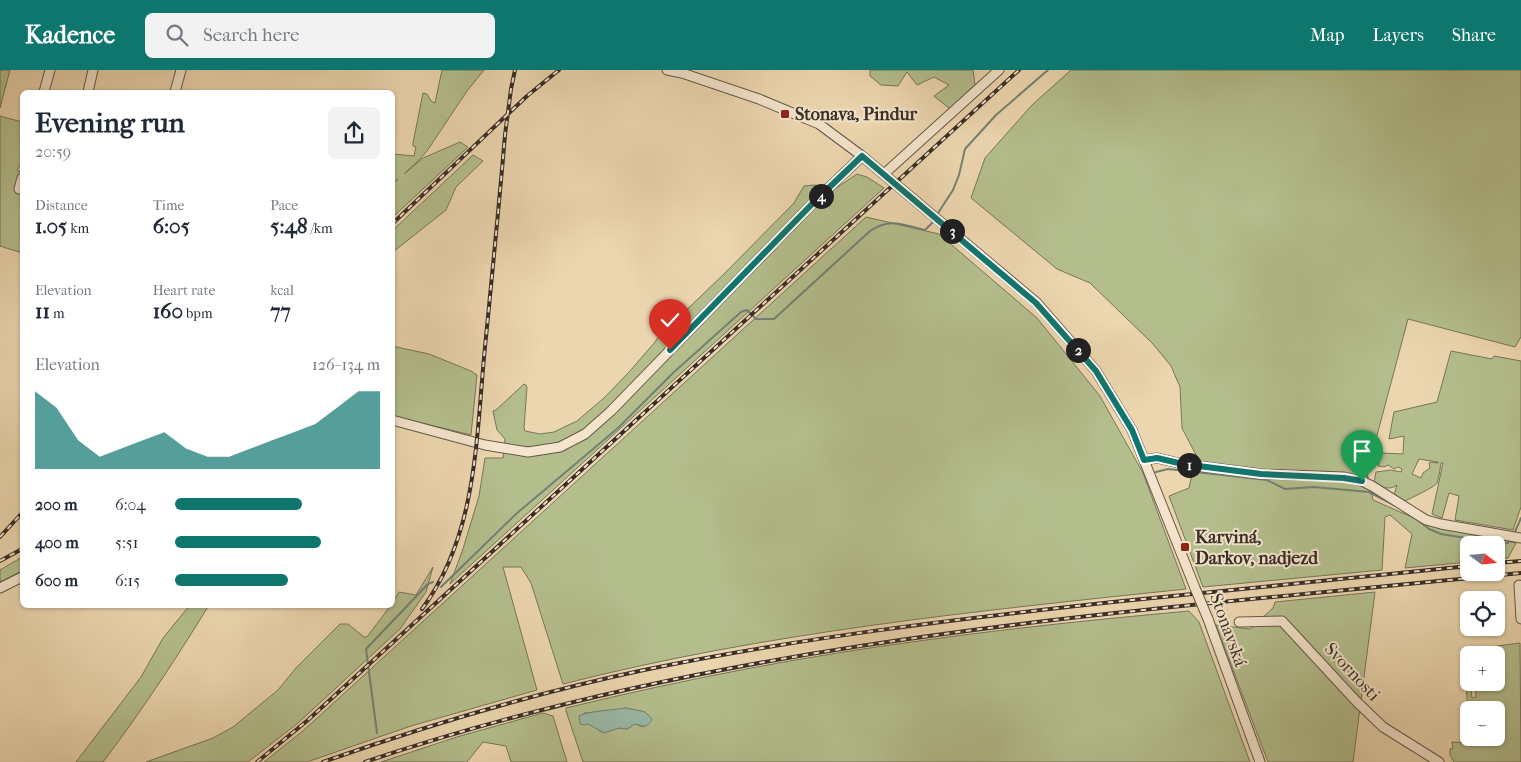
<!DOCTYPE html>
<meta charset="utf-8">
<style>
:root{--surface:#fff;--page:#f2f2f3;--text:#1f2937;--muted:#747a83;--accent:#0f766e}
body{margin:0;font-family:"IM FELL French Canon",serif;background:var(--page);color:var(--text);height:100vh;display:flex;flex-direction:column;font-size:19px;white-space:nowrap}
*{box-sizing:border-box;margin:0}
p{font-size:16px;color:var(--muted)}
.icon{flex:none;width:28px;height:28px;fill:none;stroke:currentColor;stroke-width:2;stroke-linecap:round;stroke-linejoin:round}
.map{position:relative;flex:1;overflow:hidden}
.panel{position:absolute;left:20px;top:20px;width:375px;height:518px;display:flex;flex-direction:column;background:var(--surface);border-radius:8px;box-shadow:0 1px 4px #0004}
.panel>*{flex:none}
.needle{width:32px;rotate:106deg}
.fabs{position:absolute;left:1460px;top:466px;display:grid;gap:10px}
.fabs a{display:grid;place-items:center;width:45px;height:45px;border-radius:8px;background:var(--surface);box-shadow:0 1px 4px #0004;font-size:25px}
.pin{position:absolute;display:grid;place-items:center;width:42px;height:42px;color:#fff;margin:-51px -21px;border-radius:50% 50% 50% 0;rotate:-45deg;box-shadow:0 0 5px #0007}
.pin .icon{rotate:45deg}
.km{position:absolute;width:25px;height:25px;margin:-12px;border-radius:50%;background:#222;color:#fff;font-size:14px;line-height:25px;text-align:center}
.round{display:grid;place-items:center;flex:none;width:52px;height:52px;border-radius:8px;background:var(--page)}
.headline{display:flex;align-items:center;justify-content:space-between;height:85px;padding:0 15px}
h1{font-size:28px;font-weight:700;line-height:38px}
.figures{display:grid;grid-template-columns:repeat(3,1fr);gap:8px;height:85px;padding:5px 15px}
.figures div{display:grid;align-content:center}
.figures b{font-size:21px;font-weight:700}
.figures small{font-size:14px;font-weight:400}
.figures p{font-size:14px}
.chart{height:140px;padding:10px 15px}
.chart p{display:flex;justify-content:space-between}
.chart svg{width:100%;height:90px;margin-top:5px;fill:var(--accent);opacity:.7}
ul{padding:0 15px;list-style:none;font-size:16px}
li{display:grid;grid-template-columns:80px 60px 1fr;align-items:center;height:38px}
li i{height:12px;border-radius:6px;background:var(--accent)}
header{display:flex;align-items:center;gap:30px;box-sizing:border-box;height:70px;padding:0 25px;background:var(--accent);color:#fff}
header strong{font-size:24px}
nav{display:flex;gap:28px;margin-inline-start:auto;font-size:18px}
.search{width:350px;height:45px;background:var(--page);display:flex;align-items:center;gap:12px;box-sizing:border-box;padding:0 18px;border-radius:8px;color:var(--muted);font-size:19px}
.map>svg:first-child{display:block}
.green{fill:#b4be8d;stroke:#76765a;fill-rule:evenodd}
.water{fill:#99b9a8;stroke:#738174}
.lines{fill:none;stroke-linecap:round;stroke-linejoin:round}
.stream{stroke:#738174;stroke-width:2}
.minor-casing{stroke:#665749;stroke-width:11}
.minor{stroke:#f3e4cb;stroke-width:9}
.rail-casing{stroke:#392d27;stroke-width:4}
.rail{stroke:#f3e4cb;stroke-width:2;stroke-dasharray:5.5;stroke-linecap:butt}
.minor-bridge-casing{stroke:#665749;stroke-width:11;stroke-linecap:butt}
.minor-bridge{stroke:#f3e4cb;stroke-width:9}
.route-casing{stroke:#fff;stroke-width:10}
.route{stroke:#0f766e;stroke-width:6}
.poi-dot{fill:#8f2418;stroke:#f3e4cb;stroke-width:2}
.labels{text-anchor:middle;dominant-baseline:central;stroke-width:4;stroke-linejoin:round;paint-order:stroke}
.poi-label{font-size:18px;font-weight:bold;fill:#392d27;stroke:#f3e4cb;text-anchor:start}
.street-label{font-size:18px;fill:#392d27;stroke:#f3e4cb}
</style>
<header>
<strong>Kadence</strong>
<div class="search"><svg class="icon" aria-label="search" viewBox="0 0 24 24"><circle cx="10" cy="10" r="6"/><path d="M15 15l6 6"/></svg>Search here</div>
<nav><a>Map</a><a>Layers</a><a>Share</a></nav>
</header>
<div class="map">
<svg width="1521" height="692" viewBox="0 0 1521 692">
<rect width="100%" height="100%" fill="#ecd6af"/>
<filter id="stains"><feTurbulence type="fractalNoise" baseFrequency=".004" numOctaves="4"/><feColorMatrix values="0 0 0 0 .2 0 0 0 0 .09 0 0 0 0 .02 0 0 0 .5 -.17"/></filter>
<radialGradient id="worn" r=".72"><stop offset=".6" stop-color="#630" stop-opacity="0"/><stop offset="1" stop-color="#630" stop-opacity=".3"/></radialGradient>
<path class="green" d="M0 0H10L0 38Z
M442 0H484L467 21 427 81 420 89 404 104 423 88 460 72 468 77 393 147V114L398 109 393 113V84L414 86 416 77 413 76V73L423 23 427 24 431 31 435 33Z
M870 0H973L975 15 950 39 934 26 949 15 934 7 917 15 907 2 898 16 881 15 870 6Z
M1071 0H1521V267L1515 277 1408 249 1367 403 1373 430 1432 456 1516 473 1508 488 1496 489V475H1469V492L1405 498 1412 464 1390 445 1385 447 1382 500 1203 517 1169 426 1189 418 1196 385 1182 358 1180 317 1171 296 1153 274 1090 213 1057 199 971 128 985 88 1032 35Z
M0 46 22 52V92L17 100 22 103 17 119 22 125V183L0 176Z
M473 85 483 91 456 117 446 140 393 182V160Z
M857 104 867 107 884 118 450 514 463 479 479 426 485 388H503L505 369 497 360 493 341 496 340 524 314 526 315 527 317 524 358 525 361 540 364 554 362 577 351 604 328 630 301 655 272 663 260 675 251 725 203 794 133 804 116 815 115 835 119Z
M866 147 939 164 1037 248 1100 326 1143 403 1186 519C977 541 767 562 563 614L531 513 521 497H503L537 620 411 656 307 692H264L304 660Z
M392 276 429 284 471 301 477 305 471 365 393 346Z
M1451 281 1492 289 1494 286 1521 291V437L1513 460 1455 450 1459 426 1449 423 1442 448 1432 444 1443 393H1441C1440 399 1439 408 1437 413 1435 417 1411 428 1405 431L1394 425 1397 415C1389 421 1382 417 1374 412L1376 402 1391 400 1401 402 1402 399 1398 397 1394 399 1388 395 1384 397 1378 396 1382 383 1403 384 1404 366 1389 369 1394 342 1437 332ZM1419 389 1438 392V393L1430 392 1429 393 1430 398 1423 403 1421 408 1412 404Z
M22 487V501L0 512V500Z
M433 497 426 522 400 559 298 653 248 692H146L213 668 233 657 278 620 296 598 340 554H348L364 567H367L391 535H392L393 532 399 522 416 525Z
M1375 522 1353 692H1268L1216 555 1250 559 1273 538 1275 532Z
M190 535H209C176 589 141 642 103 692H76L141 607 163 568Z
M1189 541 1199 552 1250 692H583L566 641V638C685 609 805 586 926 570 1013 558 1101 549 1189 541ZM626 638 645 642 643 657 635 654 627 659 619 658 601 662 595 657 588 654 584 643 611 641Z
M1520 573 1521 692H1454L1450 685V679L1453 678 1452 672 1470 673V668H1496V640H1469V651L1466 616 1470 614 1472 628 1476 627 1475 613 1496 612V585H1482V578Z
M543 643 553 646 567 692H511L506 676 483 672 467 692H381L460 666Z"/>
<path class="water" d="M626 638 645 642 652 649C647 659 644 656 635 654L627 659 619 658 604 663 588 654 584 655 580 654 579 646C587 641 615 640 626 638Z"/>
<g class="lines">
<path class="stream" d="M938 143 953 120 959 105 965 79 996 45 1048 0
M1152 403 1168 399 1267 410 1285 419 1314 417 1369 422 1394 435
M1417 449 1429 459 1441 464 1501 474 1508 473 1510 470
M1514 464 1521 448
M441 517 516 444 618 358 673 303 741 242 747 240 756 249H774L870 161C891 147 903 155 925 160L933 152
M377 663 366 579 428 514 433 512"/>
<g class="minor-casing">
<path id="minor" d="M667 0 682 3 759 29 819 54 862 86 1037 233 1096 301 1132 360 1195 518
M44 22 50 0
M88 22 93 0
M175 22 181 0
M884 104 999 0
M19 119 22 108
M392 350 485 375 528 382 560 377 585 364 611 341 814 132 862 86
M1144 390 1157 388 1183 394 1261 404 1344 407 1362 411 1372 416 1426 450 1441 454 1521 468
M1519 515 1521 549
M0 518 22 507
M1208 549 1260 692
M1239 552 1282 551 1356 631 1383 657 1439 692"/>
</g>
<use href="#minor" class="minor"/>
<g class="rail-casing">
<path id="rail" d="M392 154 527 26 559 0
M0 467 22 443
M0 491 22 479
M1496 493 1521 491
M422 539C478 464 476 366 485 277 492 206 499 136 505 65L511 19 515 0
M257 692 308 650 1019 0
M323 692C428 655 535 623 644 600 799 568 956 549 1113 532 1232 520 1350 508 1469 496
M365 692C738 566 1132 542 1521 503"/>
</g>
<use href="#rail" class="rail"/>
<g class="minor-bridge-casing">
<path id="minor-bridge" d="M1195 518 1208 549"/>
</g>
<use href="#minor-bridge" class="minor-bridge"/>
</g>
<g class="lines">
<g class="route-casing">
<path id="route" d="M670 280 814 132 862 86 1036 233 1096 301 1132 360 1144 390 1157 388 1183 394 1261 404 1344 408 1362 411"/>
</g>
<use href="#route" class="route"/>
</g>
<g class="poi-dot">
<rect x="780" y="39" width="10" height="10" rx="2.5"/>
<rect x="1180" y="472" width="10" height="10" rx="2.5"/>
</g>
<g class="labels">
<g class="poi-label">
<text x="795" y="44">Stonava, Pindur</text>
<text x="1195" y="467">Karviná,<tspan x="1195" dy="21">Darkov, nadjezd</tspan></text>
</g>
<g class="street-label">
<text transform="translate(1228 560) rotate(70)">Stonavská</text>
<text transform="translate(1352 602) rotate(47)">Svornosti</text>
</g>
</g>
<rect width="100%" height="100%" filter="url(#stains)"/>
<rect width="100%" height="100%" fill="url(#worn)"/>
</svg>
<div class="fabs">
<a><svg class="needle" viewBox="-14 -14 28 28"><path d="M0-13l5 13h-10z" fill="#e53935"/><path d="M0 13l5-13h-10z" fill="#747a83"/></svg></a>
<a><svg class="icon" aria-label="locate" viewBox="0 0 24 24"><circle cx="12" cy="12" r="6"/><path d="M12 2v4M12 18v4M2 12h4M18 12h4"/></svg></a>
<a>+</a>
<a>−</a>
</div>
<div class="pin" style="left:1362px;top:411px;background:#1e9e55"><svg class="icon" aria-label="arrive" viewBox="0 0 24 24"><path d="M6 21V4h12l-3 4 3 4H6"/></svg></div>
<div class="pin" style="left:670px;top:280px;background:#d93025"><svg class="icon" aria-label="check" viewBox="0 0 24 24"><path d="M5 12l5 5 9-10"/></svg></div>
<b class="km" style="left:1189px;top:395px">1</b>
<b class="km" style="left:1078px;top:280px">2</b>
<b class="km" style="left:952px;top:161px">3</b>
<b class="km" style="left:821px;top:126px">4</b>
<section class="panel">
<div class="headline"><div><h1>Evening run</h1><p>20:59</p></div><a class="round"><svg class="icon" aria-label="share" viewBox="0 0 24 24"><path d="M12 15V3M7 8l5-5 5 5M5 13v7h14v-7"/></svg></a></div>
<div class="figures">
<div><p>Distance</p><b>1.05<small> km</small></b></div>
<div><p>Time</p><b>6:05</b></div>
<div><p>Pace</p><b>5:48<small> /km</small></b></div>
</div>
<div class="figures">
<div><p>Elevation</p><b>11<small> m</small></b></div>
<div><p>Heart rate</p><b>160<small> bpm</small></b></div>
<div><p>kcal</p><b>77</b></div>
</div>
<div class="chart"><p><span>Elevation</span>126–134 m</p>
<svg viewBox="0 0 160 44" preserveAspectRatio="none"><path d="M0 44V6L10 14L20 30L30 38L40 34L50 30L60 26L70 34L80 38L90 38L100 34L110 30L120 26L130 22L140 14L150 6L160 6V44z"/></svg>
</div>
<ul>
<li><b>200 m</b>6:04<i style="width:62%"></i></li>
<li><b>400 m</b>5:51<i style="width:71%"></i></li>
<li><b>600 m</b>6:15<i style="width:55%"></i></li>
</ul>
</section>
</div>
